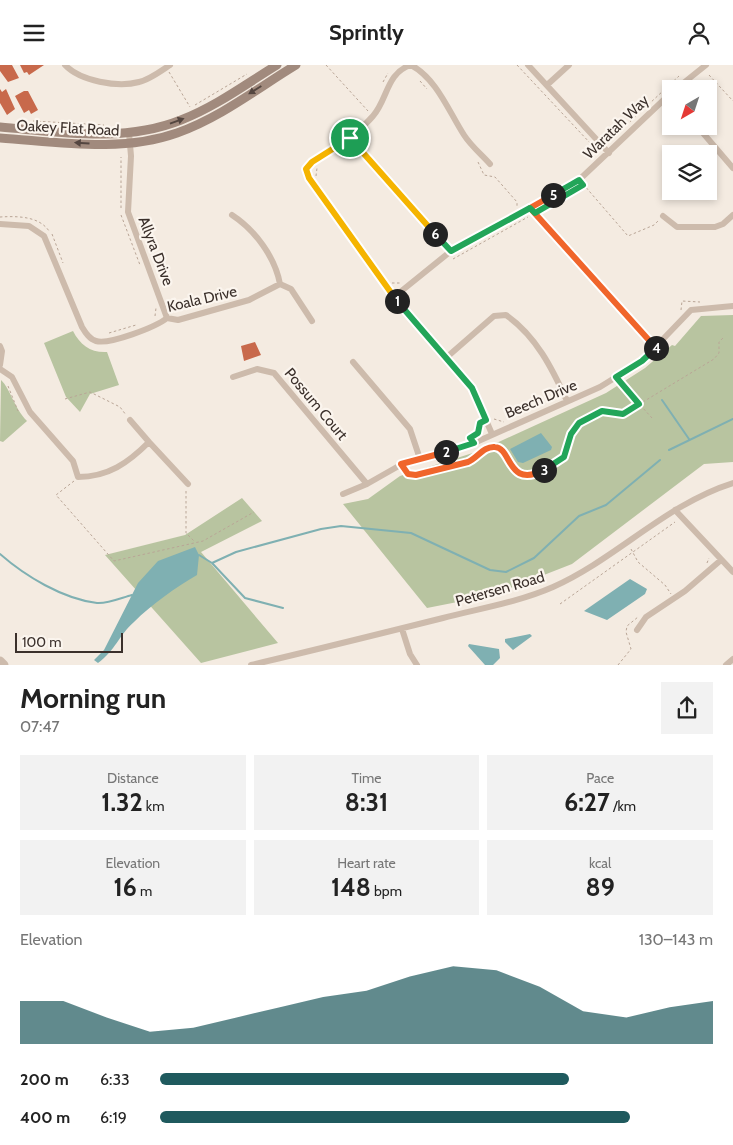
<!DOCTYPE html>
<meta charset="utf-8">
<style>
:root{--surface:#fff;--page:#f2f2f2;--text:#222;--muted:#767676;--accent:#1f5a5e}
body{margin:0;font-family:Cabin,sans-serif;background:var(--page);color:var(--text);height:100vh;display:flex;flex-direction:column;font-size:19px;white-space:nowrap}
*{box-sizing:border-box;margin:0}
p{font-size:16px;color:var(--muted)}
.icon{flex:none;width:28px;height:28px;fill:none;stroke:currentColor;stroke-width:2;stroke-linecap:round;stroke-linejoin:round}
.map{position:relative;height:600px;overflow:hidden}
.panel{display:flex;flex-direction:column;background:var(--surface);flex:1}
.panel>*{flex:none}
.needle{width:32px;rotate:219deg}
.buttons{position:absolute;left:662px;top:15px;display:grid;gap:10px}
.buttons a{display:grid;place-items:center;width:55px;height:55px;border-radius:0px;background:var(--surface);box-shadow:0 2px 8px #0003;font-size:25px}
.scale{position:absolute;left:15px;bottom:12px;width:108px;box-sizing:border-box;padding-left:5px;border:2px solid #3b302b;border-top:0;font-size:14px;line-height:18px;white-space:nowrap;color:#3b302b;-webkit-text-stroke:4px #fbf5ee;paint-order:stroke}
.pin{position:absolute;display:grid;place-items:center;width:42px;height:42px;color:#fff;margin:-21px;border:2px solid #fff;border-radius:50%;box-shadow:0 1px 5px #0007}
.km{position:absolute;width:25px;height:25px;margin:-12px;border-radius:50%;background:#222;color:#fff;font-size:14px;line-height:25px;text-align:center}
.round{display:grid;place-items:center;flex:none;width:52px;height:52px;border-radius:0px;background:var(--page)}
.summary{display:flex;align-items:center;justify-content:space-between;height:85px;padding:0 20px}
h1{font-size:28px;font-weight:800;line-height:38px}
.figures{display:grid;grid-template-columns:repeat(3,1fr);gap:8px;height:85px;padding:5px 20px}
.figures div{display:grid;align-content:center;border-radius:0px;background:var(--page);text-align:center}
.figures b{font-size:25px;font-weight:800}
.figures small{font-size:14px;font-weight:400}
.figures p{font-size:14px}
.chart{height:140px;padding:10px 20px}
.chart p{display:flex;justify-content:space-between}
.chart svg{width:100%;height:90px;margin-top:5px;fill:var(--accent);opacity:.7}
ul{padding:0 20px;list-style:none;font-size:16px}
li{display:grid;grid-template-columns:80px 60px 1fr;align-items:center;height:38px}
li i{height:12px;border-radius:6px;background:var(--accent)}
header{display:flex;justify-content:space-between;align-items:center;height:65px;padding:0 20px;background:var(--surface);font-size:22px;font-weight:800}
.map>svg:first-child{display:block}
.green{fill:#b8c4a0}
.water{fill:#7fb0b2}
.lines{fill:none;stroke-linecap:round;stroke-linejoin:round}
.stream{stroke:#7fb0b2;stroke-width:2}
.building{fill:#c8694b}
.path{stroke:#b9a596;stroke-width:1;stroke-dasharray:2.5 2.5;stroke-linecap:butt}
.minor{stroke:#cdbbac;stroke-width:6}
.tertiary{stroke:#cdbbac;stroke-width:9}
.secondary{stroke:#a18a7d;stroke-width:9}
.oneway{fill:#544640}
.split-1-casing{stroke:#fff;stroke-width:10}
.split-2-casing{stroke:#fff;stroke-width:10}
.split-3-casing{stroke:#fff;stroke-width:10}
.split-4-casing{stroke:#fff;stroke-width:10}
.split-5-casing{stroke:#fff;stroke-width:10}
.split-6-casing{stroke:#fff;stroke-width:10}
.split-7-casing{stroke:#fff;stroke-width:10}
.split-1{stroke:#f5b400;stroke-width:6}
.split-2{stroke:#22a559;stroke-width:6}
.split-3{stroke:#f0652b;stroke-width:6}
.split-4{stroke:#22a559;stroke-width:6}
.split-5{stroke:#f0652b;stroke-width:6}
.split-6{stroke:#22a559;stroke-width:6}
.split-7{stroke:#f5b400;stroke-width:6}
.labels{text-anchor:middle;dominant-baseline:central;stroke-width:4.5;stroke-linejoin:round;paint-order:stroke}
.street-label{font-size:15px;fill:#3b302b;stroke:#fbf5ee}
</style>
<header><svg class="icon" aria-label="menu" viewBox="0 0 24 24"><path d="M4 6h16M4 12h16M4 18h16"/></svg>Sprintly<svg class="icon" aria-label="person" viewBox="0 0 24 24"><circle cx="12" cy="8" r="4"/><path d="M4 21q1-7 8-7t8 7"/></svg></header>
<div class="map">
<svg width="733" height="600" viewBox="0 0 733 600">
<rect width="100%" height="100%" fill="#f4ebe1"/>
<path class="green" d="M733 250V397L704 399 572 499 493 530 427 543 343 439 368 434 400 411 479 386 606 328 645 303 672 280 675 281 701 251Z
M73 266C80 280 91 288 107 287L119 320 90 329 80 347 66 332 44 278Z
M1 315C10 323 14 343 27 356L3 377 0 376Z
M242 433 262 456 201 487 278 578 201 598 105 490 185 470Z"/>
<path class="water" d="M541 368 552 382 551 385 523 398 518 397 510 384Z
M195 482 199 490 197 510C175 523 152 539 134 557 119 570 115 586 98 598L94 595 104 585 138 518 158 496Z
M630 514 647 524 645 529 607 555 584 546Z
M530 569 532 571 513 585 505 577V574Z
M469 579 499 584 500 593 493 600H485L468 581Z"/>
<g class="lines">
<path class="stream" d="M662 335 689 374
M669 385 733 354
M0 489C25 511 63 534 97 538 107 539 121 533 132 530
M199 490 212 498 236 487 321 464 341 461 411 468 490 505 506 507 534 493 579 451 606 440 660 395
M212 498 245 533 283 543"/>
</g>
<path class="building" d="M0 0H12L19 13 8 17 0 6Z
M20 0H44L29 10 27 7 24 8Z
M0 24 2 27 6 24 15 44 7 50 0 38Z
M24 26H28L38 45 31 49 29 45 24 48 15 31Z
M255 277 261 290 244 296 241 281Z"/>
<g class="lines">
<path class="path" d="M326 0 368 46
M517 0 591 79 594 88 590 95
M169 7 190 42
M709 10 733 36
M420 16 427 24
M383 17 388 8
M195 40 247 9
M667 42 671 45
M33 56 104 60
M619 67 679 11
M478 97 484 110 495 112 517 137V141
M316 111 317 103
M583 119 628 171 654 160 659 155
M121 143V92
M540 146 574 126
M121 150 140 200
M0 152C17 151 39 151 49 166
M52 169 63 198
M453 194 528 152
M392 218H400
M408 230V238
M681 245 682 236 700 237
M155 251 156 243
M109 268 136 260
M620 318 652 353
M8 321 18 346
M568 322 579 324
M65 334 90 327 120 342 126 350
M494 354 504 357
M476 369 480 360
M480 384 482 386C486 384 492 381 497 383 502 385 506 393 509 398 524 421 548 405 564 392L575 362 586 353 602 346 623 349 714 294 719 288V277L724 272
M405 406 411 410H415L468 397 474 394 481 387
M74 416 56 430 114 496 203 476 254 447
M186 426V468L194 476
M631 484 638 497 665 520 671 529
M707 498 709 493
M560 539 675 457
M618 600 631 584 626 567 627 561 638 552"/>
<path class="minor" d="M65 0C80 16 118 23 139 17 149 15 161 6 170 0
M528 0 609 88
M547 20 569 0
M676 24 706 0
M697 61 733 103
M129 68 131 91 128 147 167 253
M350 73 451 186
M490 99C482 90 471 81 464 70 449 47 437 14 411 0 386 8 388 34 373 51 354 74 323 83 306 104L309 113 394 232 472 323 492 369
M530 143 657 283
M232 150C255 165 275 192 280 219
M663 151 677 162H715L723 159 733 150
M0 159 29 161 44 171 82 262C85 267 89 274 96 276 109 280 156 262 167 253L178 255 249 235 280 219 291 224 312 256
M394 232 451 186 579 115 671 28
M0 281 2 286 0 300
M447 292 494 251 506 250C536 271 552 303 567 336
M353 297 410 364 420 394
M0 304 12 312 30 347 73 396 78 412C108 412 128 398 149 377L130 355
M233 312 257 304 274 308 367 419
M149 377 188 419
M343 429 367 419 404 398 474 378 600 322 642 296 691 245 733 241
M675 445 733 507
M402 564 410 589 417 600
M637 565 646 552 685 526 721 495
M251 600C315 585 379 569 443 553 478 544 519 537 553 522 616 494 666 439 733 418
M726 600 733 594"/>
<path class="tertiary" d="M0 596 4 600"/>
<path class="secondary" d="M0 62C60 67 124 78 181 55 215 42 246 19 277 0
M0 73C58 77 121 88 177 68 220 53 258 23 296 0"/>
</g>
<defs><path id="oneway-solid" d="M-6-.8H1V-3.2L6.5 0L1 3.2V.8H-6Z" transform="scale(1.25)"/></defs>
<g class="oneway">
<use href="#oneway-solid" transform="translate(255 25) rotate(148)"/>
<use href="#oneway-solid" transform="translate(177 56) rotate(-20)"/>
<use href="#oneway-solid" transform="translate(82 78) rotate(-176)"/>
</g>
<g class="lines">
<g class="split-1-casing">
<path id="split-1" d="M350 73 312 97 306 104 309 113 397 236"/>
</g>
<g class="split-2-casing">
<path id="split-2" d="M397 236 472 323 486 355 480 358 478 368 470 373 474 378 446 387"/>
</g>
<g class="split-3-casing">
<path id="split-3" d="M446 387 401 399 408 409 416 410 468 397C478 393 483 381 495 382 512 383 507 424 544 405"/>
</g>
<g class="split-4-casing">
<path id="split-4" d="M544 405 564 392 571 369 579 358 602 346 623 349 639 339 616 312 642 296 656 283"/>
</g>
<g class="split-5-casing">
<path id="split-5" d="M553 130 530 143 656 283"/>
</g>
<g class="split-6-casing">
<path id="split-6" d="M435 169 451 186 530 143 535 148 583 120 579 115 553 130"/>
</g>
<g class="split-7-casing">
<path id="split-7" d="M350 73 435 169"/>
</g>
<use href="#split-1" class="split-1"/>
<use href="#split-2" class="split-2"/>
<use href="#split-3" class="split-3"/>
<use href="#split-4" class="split-4"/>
<use href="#split-5" class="split-5"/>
<use href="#split-6" class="split-6"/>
<use href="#split-7" class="split-7"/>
</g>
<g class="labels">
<g class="street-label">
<text transform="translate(616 62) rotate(-44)">Waratah Way</text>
<text transform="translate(68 63) rotate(3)">Oakey Flat Road</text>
<text transform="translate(156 186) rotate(69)">Allyra Drive</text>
<text transform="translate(202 234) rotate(-13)">Koala Drive</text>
<text transform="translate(541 334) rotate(-23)">Beech Drive</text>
<text transform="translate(316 339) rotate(50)">Possum Court</text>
<text transform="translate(500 524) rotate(-16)">Petersen Road</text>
</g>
</g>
</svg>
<div class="buttons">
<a><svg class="needle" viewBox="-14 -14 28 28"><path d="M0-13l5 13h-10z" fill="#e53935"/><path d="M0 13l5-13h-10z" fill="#767676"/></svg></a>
<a><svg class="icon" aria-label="layers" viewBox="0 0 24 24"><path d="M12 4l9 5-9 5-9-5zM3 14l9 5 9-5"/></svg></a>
</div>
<div class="scale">100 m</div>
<div class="pin" style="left:350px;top:73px;background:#1e9e55"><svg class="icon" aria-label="arrive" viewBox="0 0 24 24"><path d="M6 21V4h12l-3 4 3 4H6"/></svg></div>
<b class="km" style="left:397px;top:236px">1</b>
<b class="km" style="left:446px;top:387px">2</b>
<b class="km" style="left:544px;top:405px">3</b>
<b class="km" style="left:656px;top:283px">4</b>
<b class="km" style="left:553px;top:130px">5</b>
<b class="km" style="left:435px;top:169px">6</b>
</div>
<section class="panel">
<div class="summary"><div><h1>Morning run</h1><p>07:47</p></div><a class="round"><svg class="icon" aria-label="share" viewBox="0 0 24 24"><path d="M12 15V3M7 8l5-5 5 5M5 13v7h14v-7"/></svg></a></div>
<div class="figures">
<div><p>Distance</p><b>1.32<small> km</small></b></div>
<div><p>Time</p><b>8:31</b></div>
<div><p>Pace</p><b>6:27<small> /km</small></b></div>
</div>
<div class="figures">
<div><p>Elevation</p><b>16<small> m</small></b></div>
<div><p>Heart rate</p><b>148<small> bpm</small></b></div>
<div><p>kcal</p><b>89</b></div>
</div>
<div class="chart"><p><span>Elevation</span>130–143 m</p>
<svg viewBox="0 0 160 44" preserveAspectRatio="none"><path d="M0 44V23L10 23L20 31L30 38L40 36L50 31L60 26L70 21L80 18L90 11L100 6L110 8L120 16L130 28L140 31L150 26L160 23V44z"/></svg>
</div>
<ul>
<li><b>200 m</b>6:33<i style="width:74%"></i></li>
<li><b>400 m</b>6:19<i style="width:85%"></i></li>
</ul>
</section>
